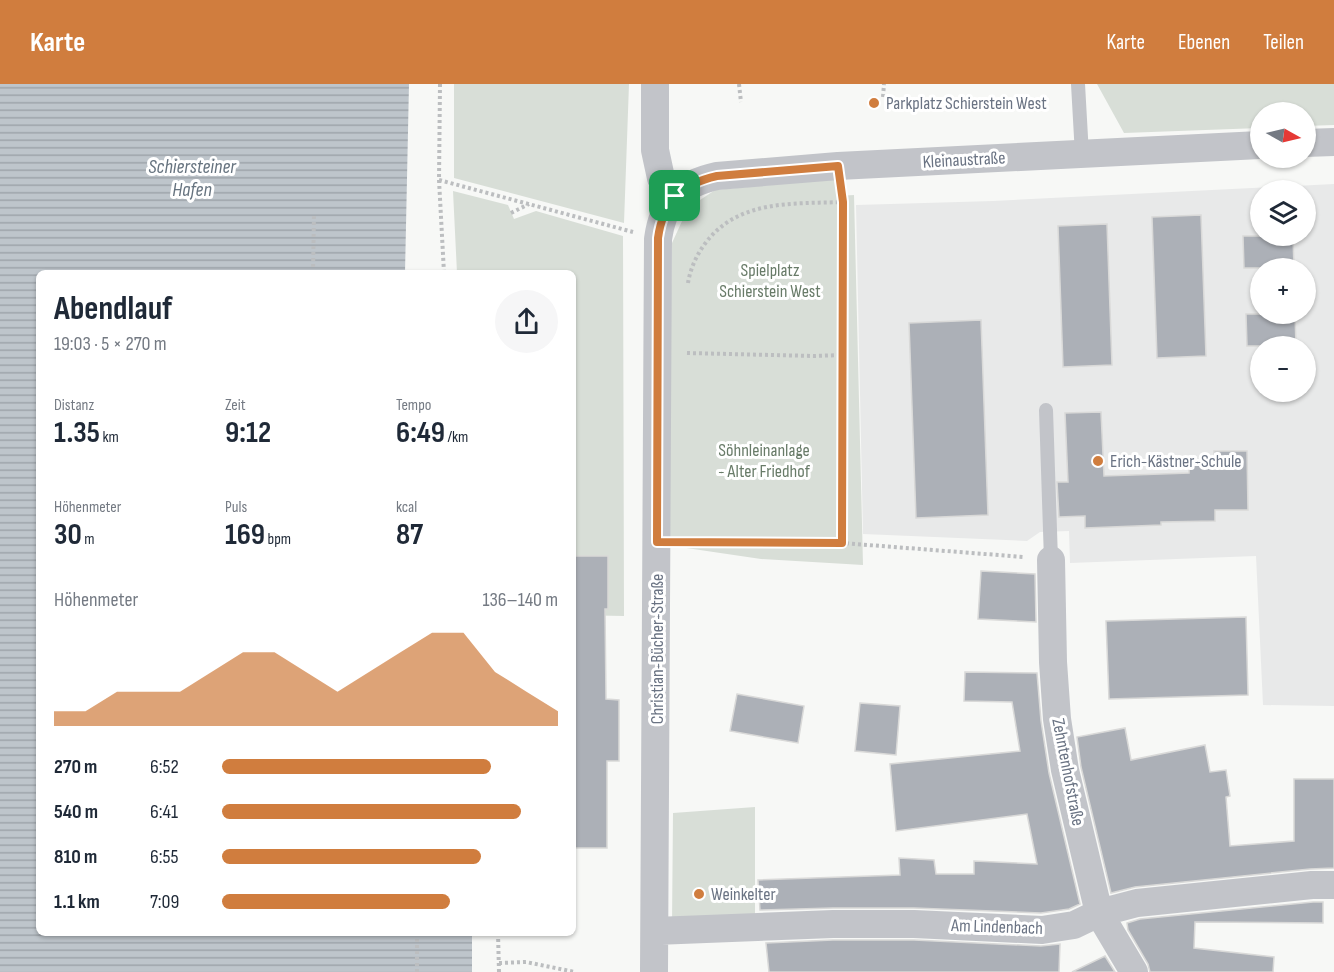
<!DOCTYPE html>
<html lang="de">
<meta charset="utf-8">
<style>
:root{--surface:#fff;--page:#f6f6f7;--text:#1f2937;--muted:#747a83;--accent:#d07d3e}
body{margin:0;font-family:"Sofia Sans Condensed",sans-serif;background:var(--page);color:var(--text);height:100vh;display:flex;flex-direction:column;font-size:22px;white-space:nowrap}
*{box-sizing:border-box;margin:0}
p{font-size:20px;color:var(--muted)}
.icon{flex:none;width:33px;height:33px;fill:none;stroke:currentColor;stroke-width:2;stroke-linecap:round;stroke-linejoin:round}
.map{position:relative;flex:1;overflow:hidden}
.details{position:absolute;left:36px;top:186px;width:540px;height:666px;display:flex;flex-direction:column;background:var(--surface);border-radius:9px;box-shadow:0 2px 4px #0004}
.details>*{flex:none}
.needle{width:39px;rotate:98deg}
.tools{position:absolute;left:1250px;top:18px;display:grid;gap:12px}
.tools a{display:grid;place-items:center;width:66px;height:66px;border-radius:50%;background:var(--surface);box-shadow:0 2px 4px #0004;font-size:30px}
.pin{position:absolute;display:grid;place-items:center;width:51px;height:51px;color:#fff;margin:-26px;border-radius:12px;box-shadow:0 3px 9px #0006}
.round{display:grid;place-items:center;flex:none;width:63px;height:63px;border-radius:32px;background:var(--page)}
.head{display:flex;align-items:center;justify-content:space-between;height:102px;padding:0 18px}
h1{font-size:33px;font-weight:700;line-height:45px}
.metrics{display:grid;grid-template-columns:repeat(3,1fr);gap:9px;height:102px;padding:6px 18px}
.metrics div{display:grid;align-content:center}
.metrics b{font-size:30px;font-weight:700}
.metrics small{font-size:16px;font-weight:400}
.metrics p{font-size:16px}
.chart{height:168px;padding:12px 18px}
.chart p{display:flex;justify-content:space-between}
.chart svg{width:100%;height:108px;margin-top:6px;fill:var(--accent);opacity:.7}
ul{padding:0 18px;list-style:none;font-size:20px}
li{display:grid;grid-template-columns:96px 72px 1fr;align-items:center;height:45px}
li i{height:15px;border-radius:8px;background:var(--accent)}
header{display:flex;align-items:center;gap:36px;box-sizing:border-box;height:84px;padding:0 30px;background:var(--accent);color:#fff}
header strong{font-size:28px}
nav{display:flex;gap:33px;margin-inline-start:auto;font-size:21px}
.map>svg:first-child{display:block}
.built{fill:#e8e9e9;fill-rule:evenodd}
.green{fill:#d8ded7}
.water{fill:url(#water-rules)}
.building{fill:#acb0b7;stroke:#d9d9d8;stroke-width:1.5}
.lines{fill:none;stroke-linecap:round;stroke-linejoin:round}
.path{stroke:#bcbec0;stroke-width:4;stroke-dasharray:3 3;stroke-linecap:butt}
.service{stroke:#c2c4c9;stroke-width:14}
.minor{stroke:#c2c4c9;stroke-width:28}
.route-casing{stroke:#fff;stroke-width:12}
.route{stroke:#d07d3e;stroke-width:8}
.poi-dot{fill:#d07d3e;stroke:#fff;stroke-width:2}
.labels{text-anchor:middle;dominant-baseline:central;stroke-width:6;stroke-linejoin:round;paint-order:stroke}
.poi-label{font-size:18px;fill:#6a7383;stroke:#fff;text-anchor:start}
.street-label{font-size:18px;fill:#6a7383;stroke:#fff}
.park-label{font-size:18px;fill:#687b68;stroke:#fff}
.water-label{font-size:20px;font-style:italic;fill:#66737f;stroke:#fff}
</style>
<header>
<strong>Karte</strong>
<nav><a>Karte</a><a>Ebenen</a><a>Teilen</a></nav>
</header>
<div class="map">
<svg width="1334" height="888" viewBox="0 0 1334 888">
<defs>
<pattern id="water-rules" width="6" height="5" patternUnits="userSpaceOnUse" patternTransform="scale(1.5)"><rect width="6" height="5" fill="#bec5cb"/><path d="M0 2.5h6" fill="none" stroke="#9ea4aa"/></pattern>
</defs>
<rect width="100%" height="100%" fill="#f7f8f6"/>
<path class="built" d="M1334 100V622L1263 621 1256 472 1070 479 1069 447 1040 448 1027 457 863 450 856 121 993 117ZM1260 106H1305V152H1260ZM1260 184H1305V230H1260ZM1260 262H1305V308H1260Z"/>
<path class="green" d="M454 0H629L624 139 454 94Z
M1097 0H1334V41L1305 42V28H1260V44L1124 49Z
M836 95 838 112 854 111 863 481 761 475 666 461 672 159 688 124 715 106Z
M453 107 508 121 514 135 536 127 623 152 624 532 573 531V189H457Z
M755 723V834L672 840 673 729Z"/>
<path class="water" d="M0 0H409L405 189H39V849H472V888H0Z"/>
<path class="building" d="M1201 131 1206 272 1157 274 1152 133Z
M1107 140 1112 281 1063 283 1058 142Z
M1243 152H1293L1294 184H1244Z
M1246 230H1295L1296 262H1247Z
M981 236 988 431 916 434 909 239Z
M1101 328 1104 392 1189 389V378H1214V367H1247L1248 426H1215V437L1161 438V441L1085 444V432L1059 433 1057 398H1068L1065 329Z
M573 472H608V525H605L606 615 619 616V677H607V764H573Z
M981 487 1035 490 1036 538 978 535Z
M1246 533 1248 611 1109 615 1106 537Z
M965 588 1037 589 1041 637 1049 689 1080 820 1069 825 1041 829 914 824H833L760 826 758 796 900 791 899 774 934 776 936 790H974V777L1037 780 1027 730 896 747 890 680 1020 667 1012 618 964 617Z
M737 610 804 622 798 659 730 647Z
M860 619 900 622 896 671 855 667Z
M1125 644 1131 676 1205 661 1210 688 1226 686 1230 712 1226 713 1230 762 1294 757V695H1334V784L1310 785 1135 803 1111 809 1081 683 1077 653Z
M1313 818H1323V839L1195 838 1194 864 1274 873 1273 888H1150L1148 880 1128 846 1127 839 1140 835Z
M833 856H914L1041 862 1060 860 1059 888H769L766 859Z
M1105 872 1115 888H1072Z"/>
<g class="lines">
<path class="path" d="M440 0 439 96 444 189
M739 0 741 18
M883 13 884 0
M439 96 633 148
M511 129 529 120
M313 189 314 129
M688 199C690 186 696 172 704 161 737 115 792 120 843 118
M687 269 814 272 843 271
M684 458 842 459 1024 473
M842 459 843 116
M498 849 499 888
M499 879 526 878 575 888
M417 888V849"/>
<path class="service" d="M1078 0 1082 71
M1046 326 1051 476"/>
<path class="minor" d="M655 0V66L661 94 675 113
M1305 59 1334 58
M1051 476 1053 578 1057 635 1065 686 1099 829 1134 888
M655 847 833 840H914L1042 846 1074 841 1099 829 1137 819 1312 801H1334
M654 888 658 155C663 118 680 100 717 92L838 82 1260 61"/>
</g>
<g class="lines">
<g class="route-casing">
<path id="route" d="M838 82 843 118 842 459 657 458 658 154C663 118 681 100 717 92Z"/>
</g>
<use href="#route" class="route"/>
</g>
<g class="poi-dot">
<circle cx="874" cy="19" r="6"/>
<circle cx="1098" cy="377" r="6"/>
<circle cx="699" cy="810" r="6"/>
</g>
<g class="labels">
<g class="poi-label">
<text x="886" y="19">Parkplatz Schierstein West</text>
<text x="1110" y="377">Erich-Kästner-Schule</text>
<text x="711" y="810">Weinkelter</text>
</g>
<g class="street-label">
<text transform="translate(964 76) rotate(-3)">Kleinaustraße</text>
<text transform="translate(657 565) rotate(-90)">Christian-Bücher-Straße</text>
<text transform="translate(1068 688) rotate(79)">Zehntenhofstraße</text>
<text transform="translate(997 843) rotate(2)">Am Lindenbach</text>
</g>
<g class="park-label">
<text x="770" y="186">Spielplatz<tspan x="770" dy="21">Schierstein West</tspan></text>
<text x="764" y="366">Söhnleinanlage<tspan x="764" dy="21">- Alter Friedhof</tspan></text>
</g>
<g class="water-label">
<text x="192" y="83">Schiersteiner<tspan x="192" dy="23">Hafen</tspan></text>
</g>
</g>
</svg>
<div class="tools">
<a><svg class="needle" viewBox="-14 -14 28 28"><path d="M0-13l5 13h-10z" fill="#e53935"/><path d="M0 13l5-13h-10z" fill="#747a83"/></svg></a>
<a><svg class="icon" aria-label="layers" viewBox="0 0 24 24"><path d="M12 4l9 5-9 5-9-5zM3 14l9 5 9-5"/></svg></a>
<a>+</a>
<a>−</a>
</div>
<div class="pin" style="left:675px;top:112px;background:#1e9e55"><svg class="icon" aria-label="arrive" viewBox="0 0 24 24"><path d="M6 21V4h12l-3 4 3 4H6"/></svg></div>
<section class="details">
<div class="head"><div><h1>Abendlauf</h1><p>19:03 · 5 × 270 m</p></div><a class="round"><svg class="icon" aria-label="share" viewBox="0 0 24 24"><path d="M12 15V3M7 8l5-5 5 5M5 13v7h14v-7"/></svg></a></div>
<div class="metrics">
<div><p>Distanz</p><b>1.35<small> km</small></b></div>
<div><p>Zeit</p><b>9:12</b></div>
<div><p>Tempo</p><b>6:49<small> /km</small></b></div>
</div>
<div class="metrics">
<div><p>Höhenmeter</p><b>30<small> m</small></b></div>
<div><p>Puls</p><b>169<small> bpm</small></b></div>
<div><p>kcal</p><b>87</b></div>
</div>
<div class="chart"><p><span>Höhenmeter</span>136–140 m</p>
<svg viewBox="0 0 160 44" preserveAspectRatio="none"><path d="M0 44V38L10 38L20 30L30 30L40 30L50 22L60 14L70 14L80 22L90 30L100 22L110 14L120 6L130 6L140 22L150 30L160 38V44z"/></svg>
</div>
<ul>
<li><b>270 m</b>6:52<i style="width:80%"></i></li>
<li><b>540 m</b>6:41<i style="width:89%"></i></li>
<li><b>810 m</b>6:55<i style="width:77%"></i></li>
<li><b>1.1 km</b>7:09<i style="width:68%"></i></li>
</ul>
</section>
</div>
